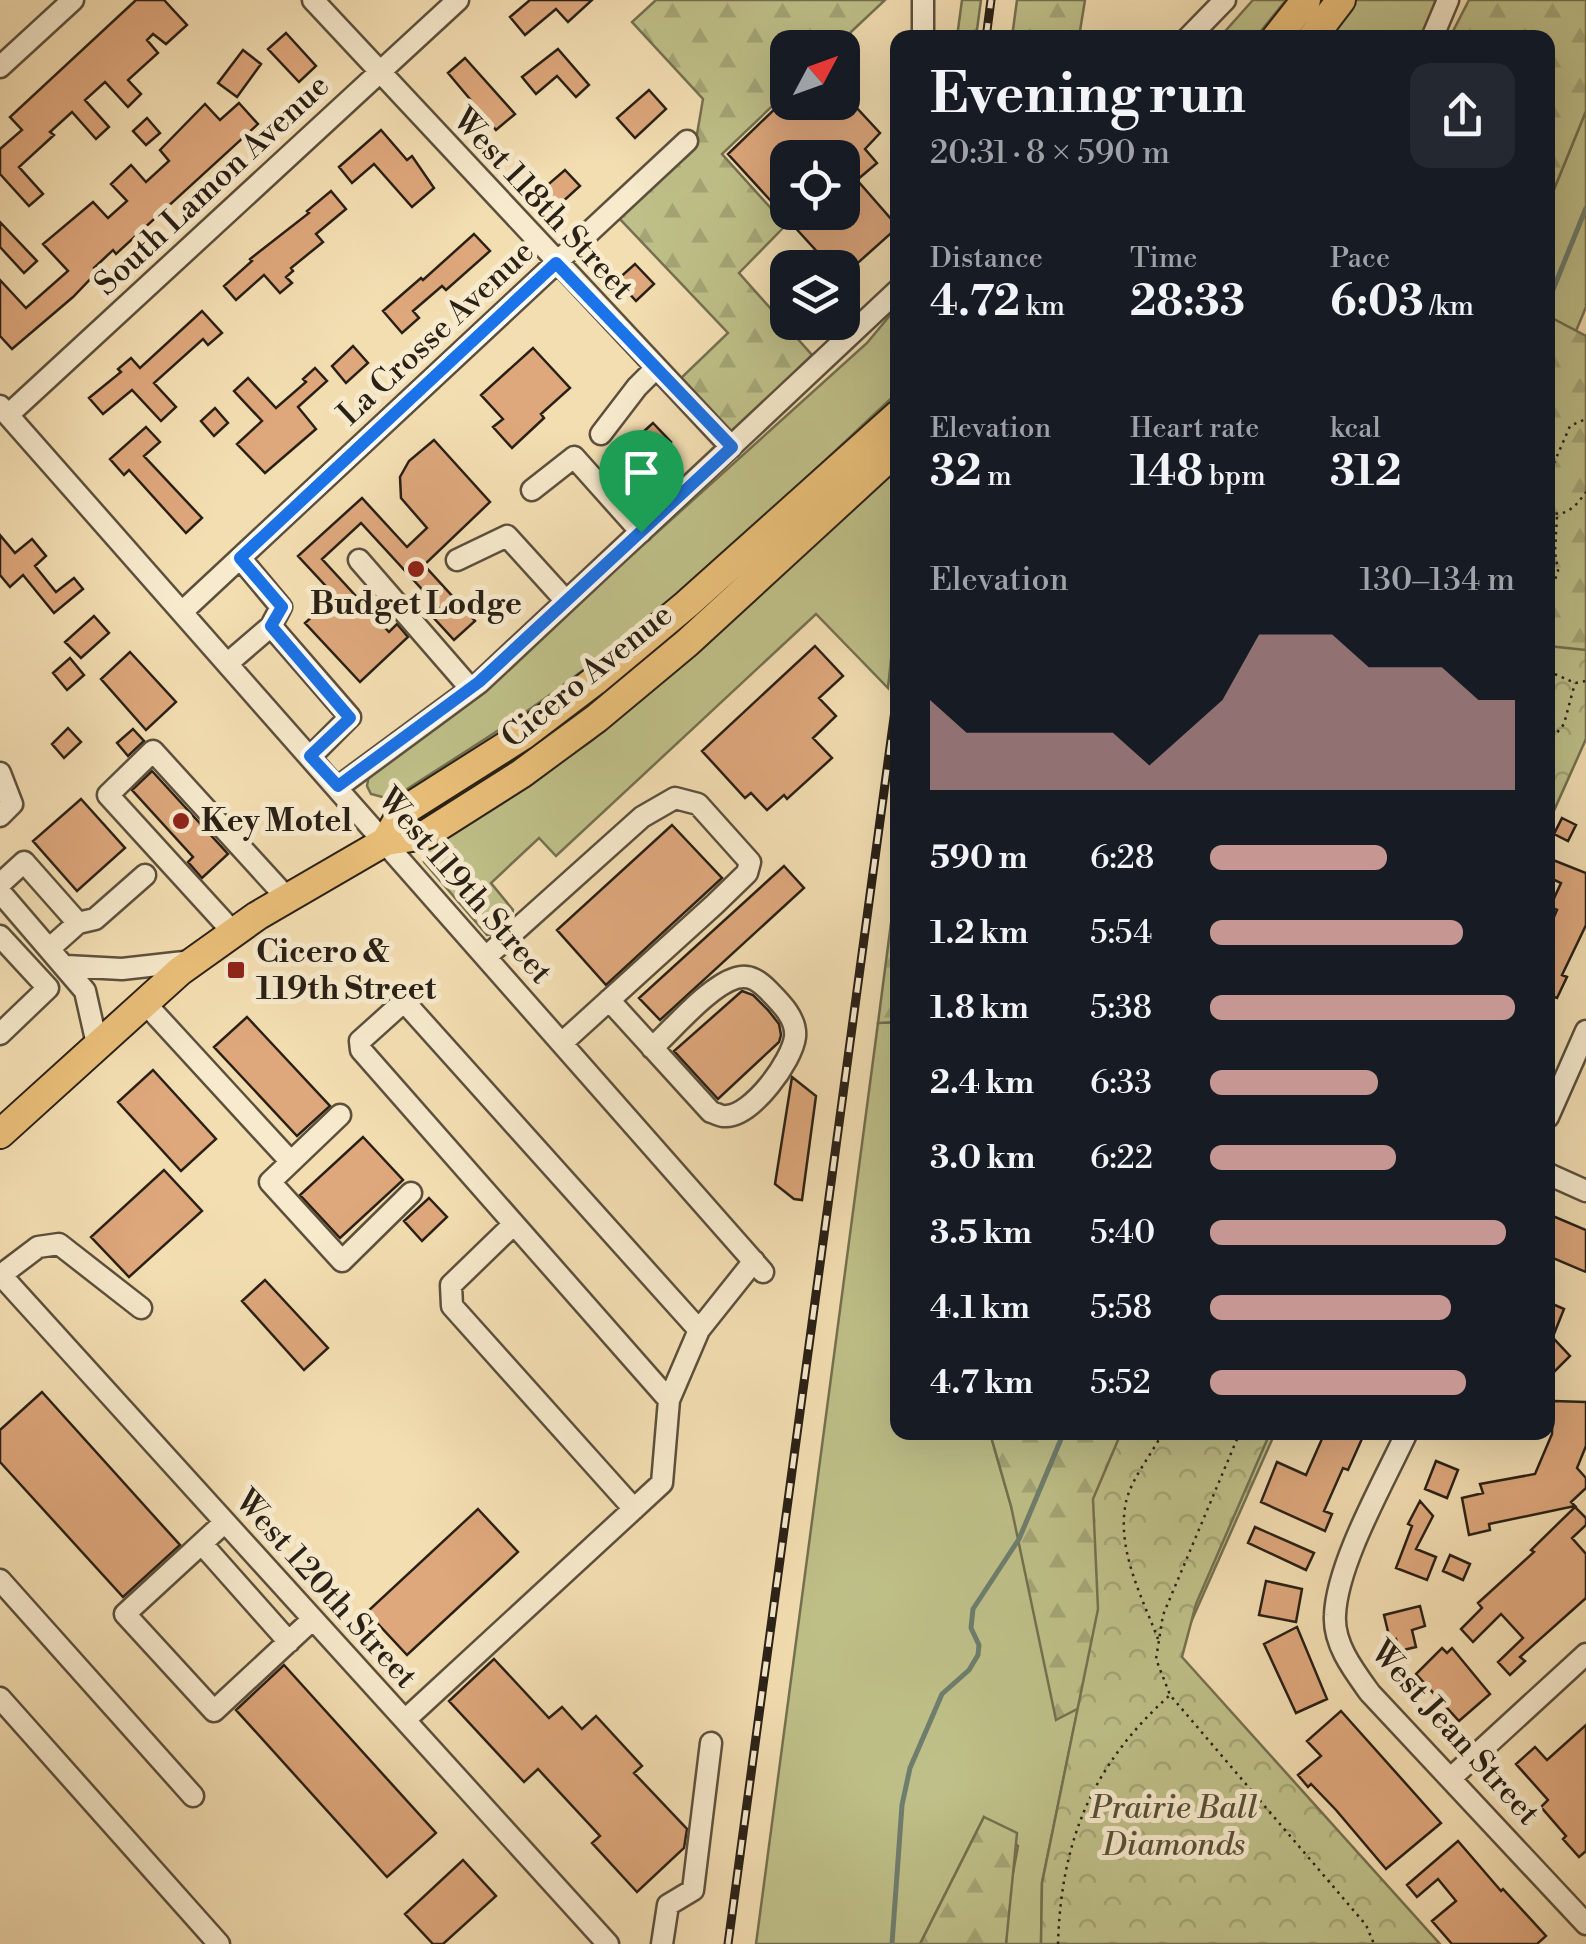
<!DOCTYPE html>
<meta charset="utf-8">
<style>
:root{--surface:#171b24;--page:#242831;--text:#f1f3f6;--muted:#9ea1a6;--accent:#c59692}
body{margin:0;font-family:"Libre Bodoni",serif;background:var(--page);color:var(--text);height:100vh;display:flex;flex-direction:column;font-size:38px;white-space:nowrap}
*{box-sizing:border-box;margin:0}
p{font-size:32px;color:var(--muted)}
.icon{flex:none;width:55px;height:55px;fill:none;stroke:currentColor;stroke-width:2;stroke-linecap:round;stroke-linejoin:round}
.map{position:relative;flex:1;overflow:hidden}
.details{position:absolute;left:890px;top:30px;width:665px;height:1410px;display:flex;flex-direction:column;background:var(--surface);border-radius:20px;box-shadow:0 10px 40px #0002}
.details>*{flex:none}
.needle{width:65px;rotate:49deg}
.buttons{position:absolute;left:770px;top:30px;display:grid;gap:20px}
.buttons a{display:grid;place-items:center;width:90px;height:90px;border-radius:20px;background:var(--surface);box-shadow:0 10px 40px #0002;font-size:50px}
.pin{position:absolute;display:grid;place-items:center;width:85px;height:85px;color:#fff;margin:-102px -42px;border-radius:50% 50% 50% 0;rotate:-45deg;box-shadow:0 0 10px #0007}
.pin .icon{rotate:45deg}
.round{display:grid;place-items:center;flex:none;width:105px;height:105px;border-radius:20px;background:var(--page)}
.headline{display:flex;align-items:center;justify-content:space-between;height:170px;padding:0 40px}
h1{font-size:55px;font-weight:700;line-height:75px}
.figures{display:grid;grid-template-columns:repeat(3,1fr);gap:15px;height:170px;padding:10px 40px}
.figures div{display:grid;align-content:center}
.figures b{font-size:42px;font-weight:700}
.figures small{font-size:28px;font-weight:400}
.figures p{font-size:28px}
.chart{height:280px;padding:20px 40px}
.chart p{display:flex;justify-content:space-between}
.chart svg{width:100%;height:180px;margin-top:10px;fill:var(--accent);opacity:.7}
ul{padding:0 40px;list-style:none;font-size:32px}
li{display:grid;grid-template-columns:160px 120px 1fr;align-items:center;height:75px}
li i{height:25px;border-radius:12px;background:var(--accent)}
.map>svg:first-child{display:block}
.green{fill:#bfc089;stroke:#747050;stroke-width:2.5}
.forest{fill:url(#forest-firs);stroke:#747050;stroke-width:2.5}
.park{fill:url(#park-crowns);stroke:#747050;stroke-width:2.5}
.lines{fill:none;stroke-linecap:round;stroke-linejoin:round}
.stream{stroke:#6e7e6e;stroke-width:5}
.building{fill:#dea77c;stroke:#292016;stroke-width:2.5;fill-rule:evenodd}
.minor-casing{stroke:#5c503d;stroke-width:25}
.major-casing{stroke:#292016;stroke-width:32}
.path{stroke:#292016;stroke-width:2.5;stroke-dasharray:2.5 5;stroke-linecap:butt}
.minor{stroke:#f7eacd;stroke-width:20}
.major{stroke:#eabf79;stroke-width:28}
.rail-casing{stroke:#292016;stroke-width:9}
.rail{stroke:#f7eacd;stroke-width:5;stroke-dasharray:15;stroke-linecap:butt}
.route-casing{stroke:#fff;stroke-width:20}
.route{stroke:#1a73e8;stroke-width:12}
.poi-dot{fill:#8f2418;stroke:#f7eacd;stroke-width:4}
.labels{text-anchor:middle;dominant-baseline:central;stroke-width:10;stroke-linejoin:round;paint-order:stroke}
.street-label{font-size:32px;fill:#292016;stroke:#f7eacd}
.poi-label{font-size:32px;font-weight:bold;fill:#292016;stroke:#f7eacd;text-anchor:start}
.park-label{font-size:32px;font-style:italic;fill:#565038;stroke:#f7eacd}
</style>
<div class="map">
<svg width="1586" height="1944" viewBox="0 0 1586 1944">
<defs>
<pattern id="forest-firs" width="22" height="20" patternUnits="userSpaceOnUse" patternTransform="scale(2.5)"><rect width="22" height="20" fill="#bfc089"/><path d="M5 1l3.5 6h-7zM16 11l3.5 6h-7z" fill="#a4a576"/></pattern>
<pattern id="park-crowns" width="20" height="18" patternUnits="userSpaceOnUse" patternTransform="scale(2.5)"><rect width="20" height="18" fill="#bfc089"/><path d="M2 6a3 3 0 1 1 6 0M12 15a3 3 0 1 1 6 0" fill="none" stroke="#a4a576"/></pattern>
</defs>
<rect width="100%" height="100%" fill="#f3deb2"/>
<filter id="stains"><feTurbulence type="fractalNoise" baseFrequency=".002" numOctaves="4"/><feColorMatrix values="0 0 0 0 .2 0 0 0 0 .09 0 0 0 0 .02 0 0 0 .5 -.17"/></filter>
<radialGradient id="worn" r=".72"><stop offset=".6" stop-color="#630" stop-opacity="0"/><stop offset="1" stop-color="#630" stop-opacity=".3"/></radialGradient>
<path class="green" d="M1253 0H1286L1256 37H1220Z
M1355 0H1437L1423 37 1325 38Z
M1586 111V307L1576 331 1548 316V204Z
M897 307V393C791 492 687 593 570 680 515 722 456 757 398 795L386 798 371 794 367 786 369 774 380 763 442 724 518 658 867 343Z
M897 469 898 593 888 688 816 614 556 856 539 838 491 883 513 910C511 927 504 933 487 935L424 862 427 848 590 742 718 633Z
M897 1022 898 1432 990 1433 1011 1506 1078 1708 1042 1883 1041 1944H1006L1008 1900 1018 1846 984 1817 920 1944H756L878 1023Z"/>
<path class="forest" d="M656 0H885L835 47 788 48 787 92 722 154 786 225 739 273 812 355 730 435 678 381 728 333 618 217 695 146 703 99 632 22Z
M962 0H981L976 37H957Z
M1017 0H1085L1079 37H1012Z
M1469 0H1586V111L1548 204V38L1450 37Z
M1548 316 1586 336V737L1548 823Z
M897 877V1022L878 1023Z
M990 1433H1275L1175 1658 1056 1720 1011 1506Z
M984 1817 1017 1833 1006 1944H920Z"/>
<path class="park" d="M1548 646 1586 650V739L1548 824Z
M1121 1433H1270L1196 1604 1182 1657 1440 1944H1041L1042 1883 1098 1609 1093 1499Z"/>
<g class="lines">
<path class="stream" d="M1548 302 1586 208
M892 1944 902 1805 910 1768 942 1694 969 1670 978 1655 979 1645 971 1628 973 1609 1019 1539 1064 1432"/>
</g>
<path class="building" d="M136 0H164L187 25 166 44 153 34 147 40 158 53 128 80 141 94 128 107 105 82 85 100 109 127 96 139 72 112 50 132 54 135 19 167 43 194 29 206 0 174V149L22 130 10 117Z
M530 0H592L568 22 556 9 525 35 510 17Z
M286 33 316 66 299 82 268 49Z
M558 49 589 85 576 97 557 76 536 94 522 77Z
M243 50 261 64 237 97 218 83Z
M465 58 515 114 496 130 448 73Z
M649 90 666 109 635 138 617 118Z
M842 92 880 133 865 149 877 163 857 180 898 227 842 277V268H832L728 154 782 102H842ZM788 158H842V212H788Z
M239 103 258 124 116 254 113 250 94 268 97 272 73 297 12 349 0 336V280L26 308 68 271 43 244 93 202 108 218 127 201 111 184 131 165 146 182 169 161 160 150 205 104 220 120Z
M147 118 160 133 146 145 133 131Z
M381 130 407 160 412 156 434 188 412 207 374 164 352 183 339 167Z
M565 170 580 186 559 205 544 188Z
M331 191 346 209 316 234 323 242 291 268 293 271 286 277 292 283 280 293 264 275 236 300 224 286 252 261 250 259 309 213 307 211Z
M0 222 37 261 24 273 0 247Z
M474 234 490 251 446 290 442 286 413 311 419 318 402 333 383 311 421 278 423 280Z
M635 264 654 284 636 301 617 280Z
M202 311 222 333 208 345 203 339 154 383 176 407 161 421 132 390 103 414 89 398 121 372 118 369 131 358 140 368Z
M353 346 368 363 346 383 332 366Z
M533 348 570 388 541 414 544 418 512 448 493 427 503 419 481 395Z
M315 368 327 381 298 407 316 429 265 473 237 444 262 421 234 391 248 378 276 408 306 382 303 379Z
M215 408 228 423 214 436 201 421Z
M653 423 671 442 637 474 620 453Z
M146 427 160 442 144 456 202 518 186 533 129 470 124 475 110 459Z
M434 440 490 502 424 565 475 621 454 640 432 616 440 609 361 523 322 559 389 632 397 624 408 637 360 682 305 623 335 596 298 556 362 498 407 547 427 528 401 498 400 477 409 461Z
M0 535 15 553 32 539 46 556 35 566 56 592 74 578 83 589 54 613 23 575 10 587 0 575Z
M94 616 109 633 81 658 65 642Z
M815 646 843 676 819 698 836 716 813 738 832 758 787 799 784 795 767 810 751 793 745 798 702 751Z
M130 652 176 702 146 730 101 679Z
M70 658 84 675 67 690 53 673Z
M68 728 81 742 64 758 52 744Z
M133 729 144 741 128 756 117 743Z
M152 771 228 854 202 878 188 862 193 857 132 790Z
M81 799 125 848 77 891 33 841Z
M1562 818 1576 825 1568 841 1554 834Z
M672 825 722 878 606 985 557 930Z
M1548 858 1586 873V925L1562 975 1567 977 1557 998 1552 996 1548 1006V931L1557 910 1550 907 1561 883 1548 877Z
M784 866 804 888 660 1020 639 998Z
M742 991 753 995 768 1010 779 1024 781 1035 779 1042 718 1099 674 1051Z
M247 1017 330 1106 297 1136 214 1047Z
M153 1070 216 1139 181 1171 118 1102Z
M792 1077 816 1096 802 1200 794 1199 775 1184Z
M363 1137 403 1180 340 1238 300 1195Z
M164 1170 202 1211 129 1277 91 1237Z
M429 1198 447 1217 422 1241 404 1221Z
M1548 1214 1586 1230V1272L1548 1256Z
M265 1280 328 1348 304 1370 242 1301Z
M1548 1302 1564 1309 1550 1344 1554 1339 1570 1356 1548 1378Z
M42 1392 180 1545 123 1597 0 1462V1430Z
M1553 1401 1586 1402V1446L1577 1468 1586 1478V1488L1571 1502 1575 1506 1489 1524 1490 1530 1469 1535 1462 1498 1483 1493 1480 1484 1535 1474 1552 1434Z
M1325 1432H1365L1348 1470 1343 1468 1324 1511 1332 1514 1325 1531 1261 1502 1277 1462 1306 1475Z
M1436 1461 1458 1470 1447 1498 1425 1489Z
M1420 1501 1433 1516 1416 1549 1436 1557 1427 1580 1396 1568 1412 1526 1408 1524Z
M1575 1507 1586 1518V1525L1572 1538 1586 1554V1598L1520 1657 1525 1661 1510 1675 1498 1662 1523 1638 1501 1614 1473 1642 1461 1629 1482 1608 1478 1603 1534 1552 1531 1550Z
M478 1509 518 1552 407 1655 367 1612Z
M1255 1527 1314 1553 1306 1570 1248 1543Z
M1450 1555 1470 1564 1463 1580 1443 1571Z
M1266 1581 1302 1589 1296 1622 1259 1615Z
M1420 1606 1425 1626 1412 1630 1416 1647 1399 1651 1396 1639 1390 1640 1384 1615Z
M1297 1627 1327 1699 1296 1713 1264 1644Z
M1442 1648 1447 1653 1452 1648 1490 1694 1459 1721 1416 1674Z
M494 1659 549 1718 562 1707 582 1729 596 1716 642 1766 634 1773 687 1829 684 1848 637 1892 592 1843 600 1836 538 1769 524 1782 449 1701Z
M284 1665 436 1833 387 1877 236 1710Z
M1341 1711 1441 1823 1386 1869 1336 1810 1311 1784 1308 1787 1298 1775 1321 1756 1307 1741Z
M1586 1725V1851L1579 1857 1563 1839 1566 1836 1541 1807 1548 1800 1516 1764 1535 1747 1547 1760Z
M1458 1841 1501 1891 1503 1889 1546 1936 1537 1944H1452L1432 1921 1456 1901 1438 1879 1417 1897 1407 1885Z
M463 1860 496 1896 443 1944H433L405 1914Z"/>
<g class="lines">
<g class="minor-casing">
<path id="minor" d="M313 0 731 447
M923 38V0
M1188 38 1225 0
M1432 38 1448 0
M0 67 73 0
M0 406 763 1272
M8 415 458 0
M601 434 637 387 656 368
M532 490 574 457 641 532
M240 558 281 607 271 626
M359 560 471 689
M457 560 507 536 566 601
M183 611 687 141
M228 663 271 626 350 717 311 756
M0 773 12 804 0 816
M338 787 479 683 898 290
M0 884 24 862 78 923
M0 892 85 991 97 1044
M233 932 108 795 153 751 287 898
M0 936 48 988 0 1034
M50 948 78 923 95 919 145 875
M487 956 642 817 675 798 698 804 750 862 747 873 715 904 563 1042
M66 966 122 969 193 961
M609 1000 711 1112C716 1113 721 1117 726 1116 752 1116 792 1061 795 1037 797 1019 781 1003 769 991 759 981 750 974 736 978 709 986 674 1028 652 1048
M144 1002 291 1162
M340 1115 270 1182 342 1261 411 1193
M1548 1117 1586 1031
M1548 1174 1586 1191
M514 1224 451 1285 452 1306 634 1509
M0 1274 608 1944
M1 1275 38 1247 59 1244 141 1308
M669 1400 361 1050 360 1041 400 1005 409 1007 699 1330
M1407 1432C1384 1482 1337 1563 1335 1615 1333 1644 1354 1671 1370 1693L1586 1924
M225 1522 125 1614 214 1711 313 1619
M202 1544 289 1642
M0 1580 193 1796
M0 1698 219 1944
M405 1720 662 1483 669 1400 699 1330 754 1261
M1452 1777 1586 1654
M662 1944 668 1905 693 1890 711 1743"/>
</g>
<g class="major-casing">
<path id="major" d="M1276 38 1306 0
M1312 38 1341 0
M386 841 402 812 522 736 597 679 687 604 898 415
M0 1134 180 971 257 916 386 841 425 835 521 774 597 718 687 643 898 449"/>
</g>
<path class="path" d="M1548 477 1570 426 1586 419
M1548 512C1566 518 1576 506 1586 492
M1548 600 1558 571 1555 552 1557 516
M1548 671 1575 683 1586 681
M1548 744 1564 724 1575 683
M1240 1432 1163 1615 1156 1659 1170 1695 1366 1925 1374 1944
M1158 1639C1142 1597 1116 1549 1126 1502 1131 1479 1152 1454 1163 1432
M1058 1944C1061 1841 1092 1765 1170 1695"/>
<use href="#minor" class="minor"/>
<use href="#major" class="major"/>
<g class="rail-casing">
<path id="rail" d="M986 38 991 0
M728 1944 898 688"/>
</g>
<use href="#rail" class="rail"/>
</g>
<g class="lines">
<g class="route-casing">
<path id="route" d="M556 263 732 447 479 682 338 786 310 756 350 718 271 626 282 607 240 558Z"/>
</g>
<use href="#route" class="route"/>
</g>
<g class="poi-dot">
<circle cx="416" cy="569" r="10"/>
<circle cx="181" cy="821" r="10"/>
<rect x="226" y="960" width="20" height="20" rx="5"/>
</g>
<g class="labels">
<g class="street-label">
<text transform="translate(212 185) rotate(-43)">South Lamon Avenue</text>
<text transform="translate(543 204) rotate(47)">West 118th Street</text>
<text transform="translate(436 333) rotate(-43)">La Crosse Avenue</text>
<text transform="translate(587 676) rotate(-39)">Cicero Avenue</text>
<text transform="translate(465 886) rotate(49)">West 119th Street</text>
<text transform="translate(326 1589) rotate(48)">West 120th Street</text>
<text transform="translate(1455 1733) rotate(48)">West Jean Street</text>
</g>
<g class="poi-label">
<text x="416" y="604" text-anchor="middle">Budget Lodge</text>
<text x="201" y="821">Key Motel</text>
<text x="256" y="952">Cicero &amp;<tspan x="256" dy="37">119th Street</tspan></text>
</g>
<g class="park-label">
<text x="1174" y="1808">Prairie Ball<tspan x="1174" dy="37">Diamonds</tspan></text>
</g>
</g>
<rect width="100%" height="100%" filter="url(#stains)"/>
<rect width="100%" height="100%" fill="url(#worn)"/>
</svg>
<div class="buttons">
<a><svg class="needle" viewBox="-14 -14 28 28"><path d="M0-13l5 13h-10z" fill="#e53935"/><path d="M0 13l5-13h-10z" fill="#9ea1a6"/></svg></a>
<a><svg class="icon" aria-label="locate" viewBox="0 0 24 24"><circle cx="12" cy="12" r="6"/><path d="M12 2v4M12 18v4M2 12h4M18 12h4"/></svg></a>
<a><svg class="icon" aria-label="layers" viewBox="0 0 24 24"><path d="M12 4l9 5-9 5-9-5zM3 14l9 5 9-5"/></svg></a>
</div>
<div class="pin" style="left:641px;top:532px;background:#1e9e55"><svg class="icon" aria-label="arrive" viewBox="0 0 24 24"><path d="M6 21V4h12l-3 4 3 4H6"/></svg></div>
<section class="details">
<div class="headline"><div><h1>Evening run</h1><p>20:31 · 8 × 590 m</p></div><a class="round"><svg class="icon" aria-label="share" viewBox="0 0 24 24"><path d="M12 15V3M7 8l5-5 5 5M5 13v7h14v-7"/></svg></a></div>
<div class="figures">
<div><p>Distance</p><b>4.72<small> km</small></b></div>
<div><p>Time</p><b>28:33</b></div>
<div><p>Pace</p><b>6:03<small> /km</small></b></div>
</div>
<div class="figures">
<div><p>Elevation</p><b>32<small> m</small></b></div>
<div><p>Heart rate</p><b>148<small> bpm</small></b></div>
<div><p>kcal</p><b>312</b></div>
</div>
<div class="chart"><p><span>Elevation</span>130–134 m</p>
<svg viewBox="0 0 160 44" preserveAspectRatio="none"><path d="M0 44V22L10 30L20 30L30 30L40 30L50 30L60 38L70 30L80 22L90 6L100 6L110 6L120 14L130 14L140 14L150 22L160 22V44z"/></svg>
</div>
<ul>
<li><b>590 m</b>6:28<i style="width:58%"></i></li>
<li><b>1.2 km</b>5:54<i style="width:83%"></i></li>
<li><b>1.8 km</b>5:38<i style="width:100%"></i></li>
<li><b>2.4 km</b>6:33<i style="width:55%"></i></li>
<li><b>3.0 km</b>6:22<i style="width:61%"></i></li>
<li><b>3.5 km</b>5:40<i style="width:97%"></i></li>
<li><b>4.1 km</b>5:58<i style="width:79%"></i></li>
<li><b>4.7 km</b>5:52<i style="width:84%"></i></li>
</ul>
</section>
</div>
